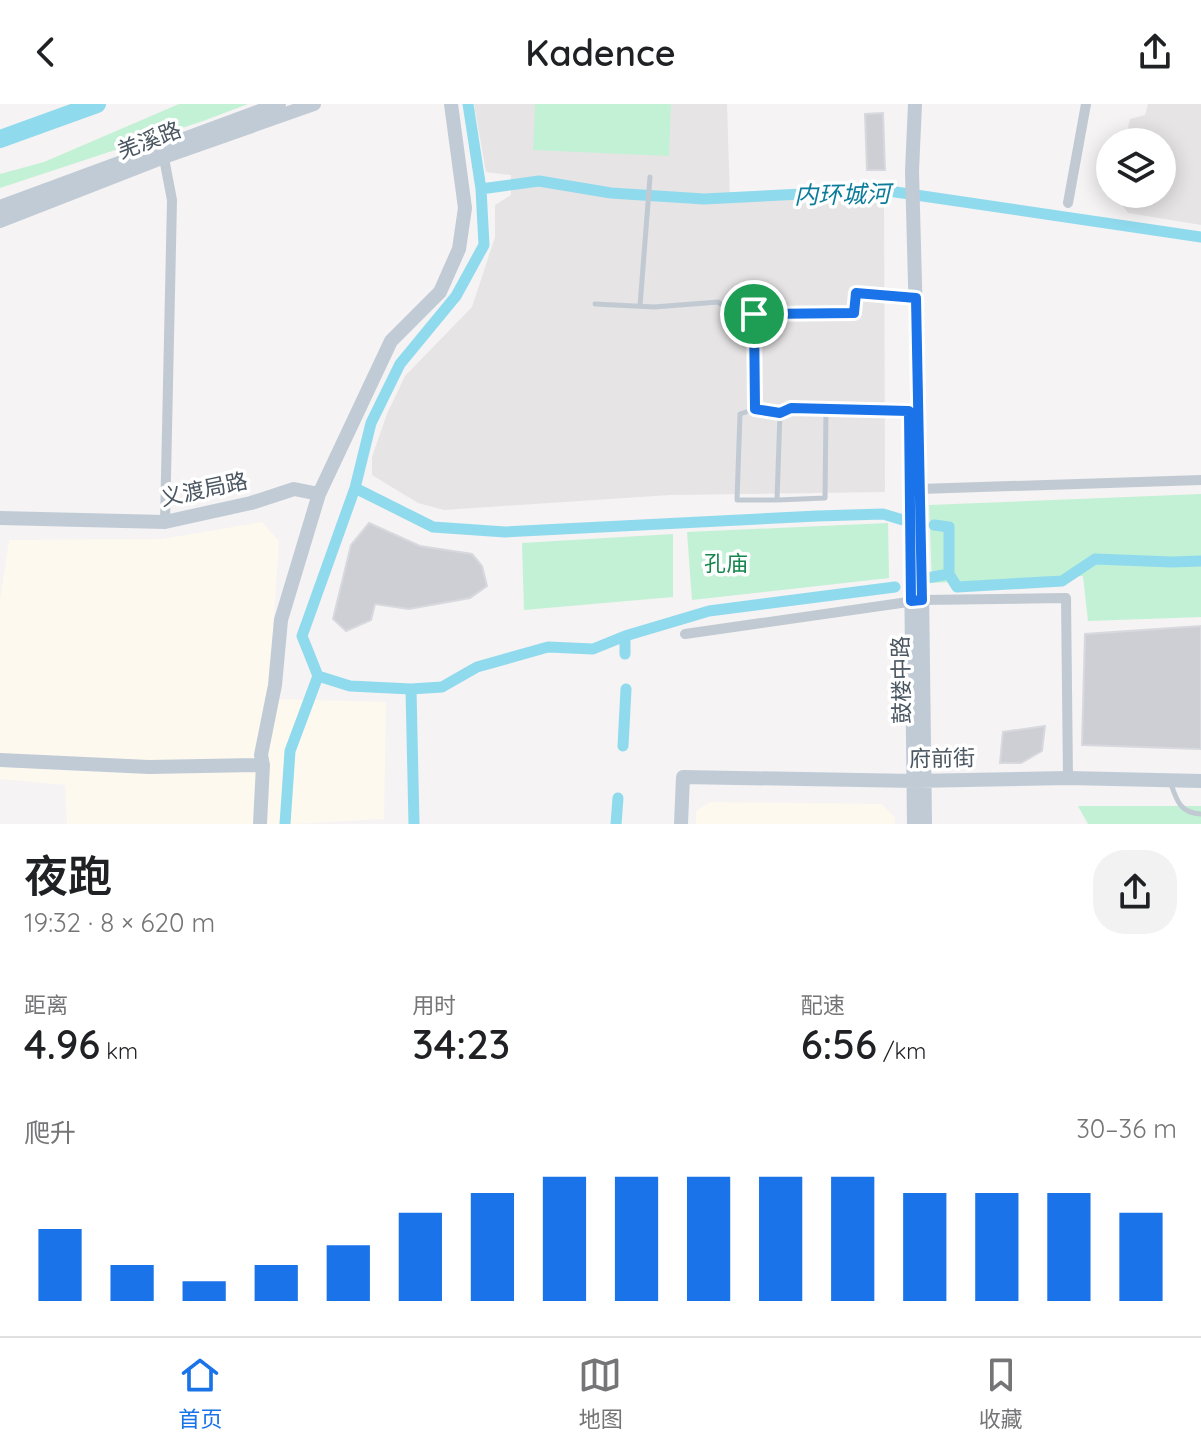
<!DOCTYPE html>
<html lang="zh">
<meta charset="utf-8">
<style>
:root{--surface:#fff;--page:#f2f2f2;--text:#202124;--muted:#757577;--line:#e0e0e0;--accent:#1a73e8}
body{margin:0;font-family:Quicksand,"Noto Sans SC",sans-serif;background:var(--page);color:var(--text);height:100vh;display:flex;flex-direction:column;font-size:30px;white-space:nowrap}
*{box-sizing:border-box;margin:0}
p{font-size:26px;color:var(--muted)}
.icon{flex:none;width:44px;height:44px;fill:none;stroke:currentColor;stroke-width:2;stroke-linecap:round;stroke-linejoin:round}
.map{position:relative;height:720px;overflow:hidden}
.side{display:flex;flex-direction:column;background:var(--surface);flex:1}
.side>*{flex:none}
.buttons{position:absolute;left:1096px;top:24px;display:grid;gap:16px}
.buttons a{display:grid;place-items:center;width:80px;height:80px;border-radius:50%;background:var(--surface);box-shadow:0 4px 20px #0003;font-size:40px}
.pin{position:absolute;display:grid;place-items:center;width:68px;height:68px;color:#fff;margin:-34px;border:4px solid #fff;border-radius:50%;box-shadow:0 2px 8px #0007}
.round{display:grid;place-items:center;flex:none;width:84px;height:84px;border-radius:32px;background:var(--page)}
.head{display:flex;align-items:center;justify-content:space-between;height:136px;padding:0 24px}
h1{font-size:44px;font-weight:600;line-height:60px}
.figures{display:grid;grid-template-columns:repeat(3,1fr);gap:12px;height:136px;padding:8px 24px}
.figures div{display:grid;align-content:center}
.figures b{font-size:40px;font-weight:600}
.figures small{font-size:22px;font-weight:400}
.figures p{font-size:22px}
.chart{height:224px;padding:16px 24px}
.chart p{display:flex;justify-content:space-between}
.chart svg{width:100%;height:144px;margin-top:8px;stroke:var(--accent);stroke-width:6}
header{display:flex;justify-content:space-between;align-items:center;height:104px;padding:0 24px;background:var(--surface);font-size:36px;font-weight:600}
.tabs{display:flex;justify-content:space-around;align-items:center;height:112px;border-top:2px solid var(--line);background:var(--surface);font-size:22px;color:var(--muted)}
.tabs a{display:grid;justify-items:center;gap:4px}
.tabs .current{color:var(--accent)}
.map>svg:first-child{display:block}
.commercial{fill:#fdf9ef}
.education{fill:#e6e4e5}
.green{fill:#c3f1d5}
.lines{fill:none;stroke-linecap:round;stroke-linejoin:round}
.canal{stroke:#90daee;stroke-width:11}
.river{stroke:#90daee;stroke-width:18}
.building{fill:#cdcfd5;stroke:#d7d9de;stroke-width:2}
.lane{stroke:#c1cad2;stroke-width:5}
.street{stroke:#c1cad2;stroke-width:10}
.secondary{stroke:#c1cbd6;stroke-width:14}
.route-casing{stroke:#fff;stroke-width:16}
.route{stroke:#1a73e8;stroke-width:10}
.labels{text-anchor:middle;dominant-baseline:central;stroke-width:7;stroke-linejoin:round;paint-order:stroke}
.street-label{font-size:22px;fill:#4a5661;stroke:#fff}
.park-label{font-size:22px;fill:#17864f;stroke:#fff}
.water-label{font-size:24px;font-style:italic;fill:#0c7c9b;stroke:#fff}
</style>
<header><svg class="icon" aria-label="back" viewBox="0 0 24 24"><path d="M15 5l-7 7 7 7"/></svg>Kadence<svg class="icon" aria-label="share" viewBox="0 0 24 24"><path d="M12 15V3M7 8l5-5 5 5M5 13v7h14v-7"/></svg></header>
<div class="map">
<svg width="1201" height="720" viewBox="0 0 1201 720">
<rect width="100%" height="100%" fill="#f5f3f3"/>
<path class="commercial" d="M262 418 279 437 269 588 278 595 386 598 384 715 295 720H67L65 681 0 675V496L9 436 162 435Z
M710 698 882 700 895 714V720H696V707Z"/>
<path class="education" d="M474 0H727L730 97 884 94 885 388 670 391 444 406 418 399 372 371V353L387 310 405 272 472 203 495 133V101L511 91V71L486 68Z
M1148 0H1201V121L1128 109 1114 90H1162V38H1125L1130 15 1145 11Z"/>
<path class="green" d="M179 0H248L203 17 0 84V70L44 58Z
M535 0H671L669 52 533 46Z
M1201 390V513L1088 517 1083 472 932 479 929 401Z
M888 419 889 474 692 496 687 428Z
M673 430V493L524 506 522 439Z
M1078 702H1201V720H1088Z"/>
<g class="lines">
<path class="canal" d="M481 85 539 77 611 89 704 95 882 86 1201 133
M355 384 433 423 505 428 817 412 883 410 903 416
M934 421 949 423V470L957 483 1062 477 1095 455 1172 458 1201 457
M927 474 949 470
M625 550V532
M318 572 350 582 411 585 414 720
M411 585 442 583 477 563 548 543 593 545 625 532 709 507 895 483
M623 642 626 585
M285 720 290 647 318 572 302 532 355 384 371 319 400 260 456 192 484 141 481 85 468 0
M616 720 618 694"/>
<path class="river" d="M0 35 97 0"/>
</g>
<path class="building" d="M883 9 885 66H867L865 10Z
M369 419 420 442 472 450 482 462 487 482 470 494 409 505 375 500 371 516 346 527 333 515 351 441Z
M1201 522V645L1082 641 1085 530Z
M1045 622 1042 647 1021 659H1000L1003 628Z"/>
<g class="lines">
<path class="lane" d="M595 200 654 203 718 198 733 209H854L856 189 915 194
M640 202 650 73
M754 210 755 305 740 310 737 396H777L780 309 755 305
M780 309 791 304 918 307
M777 396 825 394 826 305
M1171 680C1177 698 1181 709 1201 710"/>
<path class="street" d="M163 49 172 96 165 418
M1068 99 1086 0
M920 385 1201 376
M685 530 922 496 1066 494 1068 674"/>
<path class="secondary" d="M915 0 912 67 921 404 925 720
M0 103 279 0
M0 117 164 53 314 0
M910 376 914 720
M0 414 165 418 251 399 294 385 319 390
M0 656 149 663 263 661
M260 720 263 661 261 651 275 581 281 516 319 390 391 237 440 188 459 145 465 104 451 0
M681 720 683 673 915 677 1068 674 1201 677"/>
</g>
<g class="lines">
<g class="route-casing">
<path id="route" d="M856 189 916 194 922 496 911 497 909 307 791 304 780 309 755 305 754 210 854 209Z"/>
</g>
<use href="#route" class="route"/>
</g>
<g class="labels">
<g class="street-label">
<text transform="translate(149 36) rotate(-21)">羌溪路</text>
<text transform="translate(204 385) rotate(-12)">义渡局路</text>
<text transform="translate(901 576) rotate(-91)">鼓楼中路</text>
<text transform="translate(942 654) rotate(-1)">府前街</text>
</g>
<g class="park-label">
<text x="726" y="459">孔庙</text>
</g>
<g class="water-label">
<text transform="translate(842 90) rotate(-1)">内环城河</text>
</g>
</g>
</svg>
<div class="buttons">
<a><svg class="icon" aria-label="layers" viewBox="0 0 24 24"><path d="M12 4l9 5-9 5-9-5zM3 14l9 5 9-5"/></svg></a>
</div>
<div class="pin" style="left:754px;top:210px;background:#1e9e55"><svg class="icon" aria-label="arrive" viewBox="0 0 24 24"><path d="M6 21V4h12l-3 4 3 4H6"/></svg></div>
</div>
<section class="side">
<div class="head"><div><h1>夜跑</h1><p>19:32 · 8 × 620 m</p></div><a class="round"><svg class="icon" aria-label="share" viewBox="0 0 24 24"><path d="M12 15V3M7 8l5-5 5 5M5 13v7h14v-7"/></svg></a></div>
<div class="figures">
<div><p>距离</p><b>4.96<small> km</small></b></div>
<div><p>用时</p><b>34:23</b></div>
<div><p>配速</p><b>6:56<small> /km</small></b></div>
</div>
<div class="chart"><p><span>爬升</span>30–36 m</p>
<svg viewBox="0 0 160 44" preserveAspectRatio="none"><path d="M5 44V22M15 44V33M25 44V38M35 44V33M45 44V27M55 44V17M65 44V11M75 44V6M85 44V6M95 44V6M105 44V6M115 44V6M125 44V11M135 44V11M145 44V11M155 44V17"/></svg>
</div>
</section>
<nav class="tabs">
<a class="current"><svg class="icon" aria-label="home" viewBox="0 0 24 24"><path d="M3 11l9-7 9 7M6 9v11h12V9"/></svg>首页</a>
<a><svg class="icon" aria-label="map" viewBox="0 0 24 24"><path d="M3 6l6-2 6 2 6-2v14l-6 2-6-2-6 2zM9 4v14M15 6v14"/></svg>地图</a>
<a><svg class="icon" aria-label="saved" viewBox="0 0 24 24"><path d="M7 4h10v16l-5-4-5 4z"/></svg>收藏</a>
</nav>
